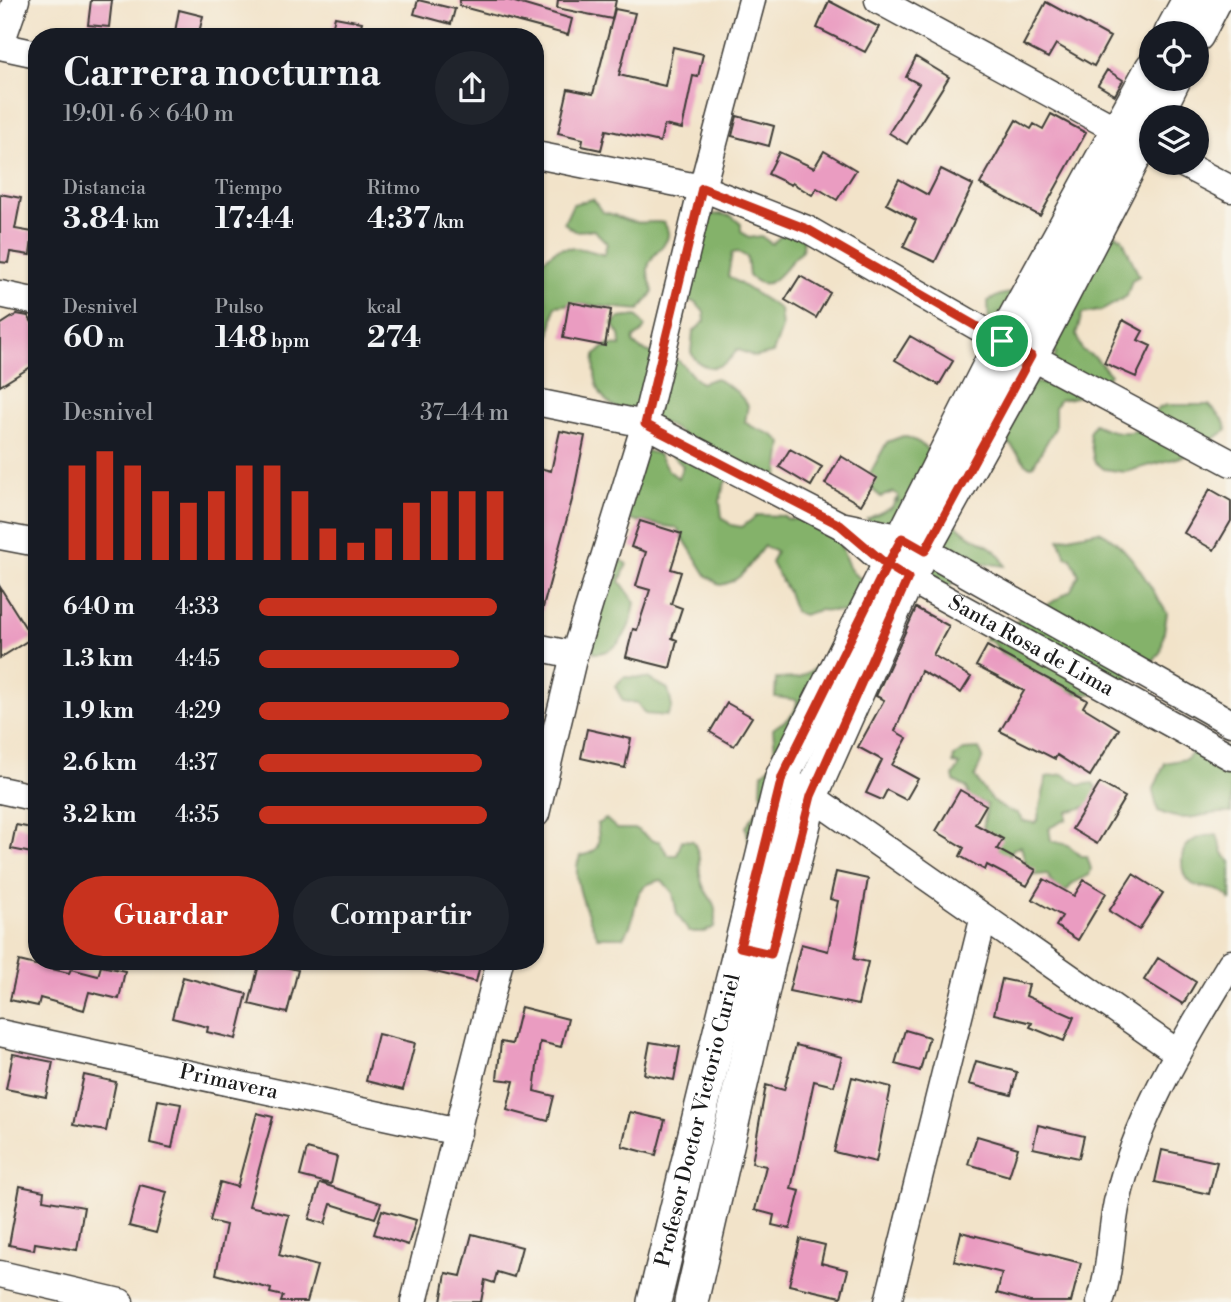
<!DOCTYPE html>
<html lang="es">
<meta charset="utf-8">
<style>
:root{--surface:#171b24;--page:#20242c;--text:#f1f3f6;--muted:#9ea1a6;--accent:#c8321e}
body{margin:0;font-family:"Libre Bodoni",serif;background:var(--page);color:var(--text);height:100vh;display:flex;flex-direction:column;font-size:26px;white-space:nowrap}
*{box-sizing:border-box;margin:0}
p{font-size:23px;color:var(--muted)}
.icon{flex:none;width:38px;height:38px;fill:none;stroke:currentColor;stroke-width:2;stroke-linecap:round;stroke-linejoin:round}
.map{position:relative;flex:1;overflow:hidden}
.side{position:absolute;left:28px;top:28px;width:516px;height:942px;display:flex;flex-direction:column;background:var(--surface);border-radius:28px;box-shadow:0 2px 5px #0004}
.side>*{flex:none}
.buttons{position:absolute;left:1139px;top:21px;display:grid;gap:14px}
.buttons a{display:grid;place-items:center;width:70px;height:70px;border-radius:50%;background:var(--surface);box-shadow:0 2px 5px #0004;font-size:35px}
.pin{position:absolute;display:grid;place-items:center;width:60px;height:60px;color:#fff;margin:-30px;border:4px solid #fff;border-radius:50%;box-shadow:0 2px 7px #0007}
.round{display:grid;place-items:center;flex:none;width:74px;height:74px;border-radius:37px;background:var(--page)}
.headline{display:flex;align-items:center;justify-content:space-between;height:119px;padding:0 35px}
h1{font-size:38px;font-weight:800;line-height:52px}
.metrics{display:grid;grid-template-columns:repeat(3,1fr);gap:10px;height:119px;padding:7px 35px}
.metrics div{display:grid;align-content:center}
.metrics b{font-size:30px;font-weight:800}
.metrics small{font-size:19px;font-weight:400}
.metrics p{font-size:19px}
.chart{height:196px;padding:14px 35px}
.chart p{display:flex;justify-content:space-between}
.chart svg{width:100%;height:126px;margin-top:7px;stroke:var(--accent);stroke-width:6}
.button{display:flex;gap:14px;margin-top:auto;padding:14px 35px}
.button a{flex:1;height:80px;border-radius:42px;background:var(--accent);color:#fff;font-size:28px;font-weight:800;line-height:80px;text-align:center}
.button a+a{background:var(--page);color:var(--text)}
ul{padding:0 35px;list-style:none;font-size:23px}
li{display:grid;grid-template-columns:112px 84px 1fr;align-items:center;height:52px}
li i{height:18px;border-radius:9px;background:var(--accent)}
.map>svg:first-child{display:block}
.forest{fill:#84b26b;stroke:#506744;stroke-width:2}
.building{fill:#ea9cc1}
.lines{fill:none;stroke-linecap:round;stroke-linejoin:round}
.minor-casing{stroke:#3c3a36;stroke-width:29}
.major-casing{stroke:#3c3a36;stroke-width:36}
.minor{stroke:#fff;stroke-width:26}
.major{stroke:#fff;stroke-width:33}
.route-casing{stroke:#fff;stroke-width:14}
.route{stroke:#c8321e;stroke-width:9}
.labels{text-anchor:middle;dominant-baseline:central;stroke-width:6;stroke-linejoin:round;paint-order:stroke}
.street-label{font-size:21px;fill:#1c1c1c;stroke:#f7f3e8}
</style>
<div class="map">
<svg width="1231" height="1302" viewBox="0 0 1231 1302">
<rect width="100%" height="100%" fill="#f7f3e8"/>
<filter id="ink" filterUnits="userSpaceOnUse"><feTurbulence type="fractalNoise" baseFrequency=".0143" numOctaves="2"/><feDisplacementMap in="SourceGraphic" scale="14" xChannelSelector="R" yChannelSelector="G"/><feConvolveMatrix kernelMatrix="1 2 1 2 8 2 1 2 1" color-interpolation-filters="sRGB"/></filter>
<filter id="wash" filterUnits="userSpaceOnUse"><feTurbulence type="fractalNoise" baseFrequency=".00686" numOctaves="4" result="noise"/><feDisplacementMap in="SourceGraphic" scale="28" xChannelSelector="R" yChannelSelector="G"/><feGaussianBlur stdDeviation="1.57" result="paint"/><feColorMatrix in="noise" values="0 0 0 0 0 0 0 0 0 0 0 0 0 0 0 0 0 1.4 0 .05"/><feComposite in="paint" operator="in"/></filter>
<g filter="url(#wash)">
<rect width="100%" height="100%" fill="#f2e3c9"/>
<path class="forest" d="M593 199 602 212C614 213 623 221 635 222 645 224 654 220 664 223 679 244 649 250 648 269 647 275 652 285 653 292L639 310 574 304 555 306 545 365 547 400 536 414V259C552 259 545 256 556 250 571 244 590 251 604 255L607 243 594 230 575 231 564 223 573 204Z
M721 214 731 216 741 224V231L749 238 761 236 772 244 784 233 802 236C807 251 798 253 789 264 777 278 768 293 749 276L747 257 738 252 732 253 728 276 780 309 782 328 773 353 755 357 737 349C727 369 702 376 691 352L693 332 705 321 704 312 695 302 683 300 708 215Z
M1098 225 1122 238 1139 276 1132 280 1127 296 1103 310 1082 314 1076 335 1082 350 1096 358 1110 374C1097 393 1081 397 1059 400L1055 407V428L1033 466H1028L1003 436 1034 382 1045 384 1056 354 1049 347 989 325 988 301 1000 295 1026 290Z
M637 316 645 326 641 334 634 337 633 343C644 356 662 351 676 359 686 365 690 376 701 383L716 378 737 392 748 405 745 422C757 432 773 431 782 443L778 475 772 479 731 478 725 482 720 501 722 517 731 525 742 527 758 515 784 516 787 519C859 520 833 568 862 579 870 582 880 577 889 579 898 593 897 602 892 617L873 623 865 632 829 649C834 634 844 628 844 612L819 610 803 615 795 612 788 592 771 563 776 552 764 546C750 563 744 581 720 585L706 575 677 528 624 519 619 505 620 497 630 487 639 458 647 451 658 454 668 470 678 478 683 466 671 454V442L682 434C644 404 589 427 595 355L607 345 621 346 620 335 612 324 619 318Z
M1166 405H1209L1223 419 1227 430 1189 455 1125 472 1104 469 1094 461 1089 433 1094 424C1106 430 1128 437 1140 428 1151 419 1152 410 1166 405Z
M903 436C951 449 933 490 953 520 967 542 996 540 1005 566L977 562 971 552 960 558 957 579 943 592 867 519 892 507 896 499 898 503V495L893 492 881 497 865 483 887 442Z
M1099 531C1130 545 1149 586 1167 613L1161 651 1153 661C1133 664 1128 684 1109 691 1074 702 1029 680 1005 657 997 649 996 642 985 639L988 635 1016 623 1025 612 1046 606 1071 590 1079 575 1071 558 1066 557 1059 539Z
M611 560H621L627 564 620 581 635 602C632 625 621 654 594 653L591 645 597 633 596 624Z
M820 665 749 842 746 827 764 800 761 791 762 773C780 762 774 747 773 729 785 719 796 718 797 700L775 697 776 679 799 678Z
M624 677 648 678 668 689 672 707 667 716 645 714 637 703 623 701 615 686Z
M1231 747V813C1201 811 1189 826 1158 811L1153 791 1165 763 1186 759 1197 748Z
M979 749 983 757 975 777C985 793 998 810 1017 813L1023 821 1035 823 1038 819C1039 804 1045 792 1046 777L1063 774 1080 785 1093 783 1097 789 1089 806 1067 812V819L1049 828 1051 841 1068 845 1081 856H1087L1091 869 1089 875 1073 883 1066 892 1054 886 1047 874 1029 876 1021 846 1013 849 1009 858 1001 861 983 829 987 805 969 797 967 788 954 781 953 776 960 765 953 763 954 756 964 750Z
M606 819 617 829H636L653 841H659L668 855H677L682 840 693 841C703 860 697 862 701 879 705 900 720 897 714 927L704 932H689L677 914 673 893 662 880C625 885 642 917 623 937H598C589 919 568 872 581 856 604 851 599 839 597 824Z
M1217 835 1223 853 1231 862V901C1220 878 1182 901 1182 861 1182 852 1184 848 1191 842 1198 836 1207 835 1217 835Z"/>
<g id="blocks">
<path class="building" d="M91 0H112L109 27 88 25Z
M418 0 455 9 451 24 414 14Z
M460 0H508L572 19 568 35 459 6Z
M558 0H616L612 19 557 8Z
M829 1 879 27 865 52 817 28Z
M1046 2 1110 37 1094 66 1056 44 1048 58 1023 45Z
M615 9 635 13 619 75 665 86 673 47 703 54 698 77 693 76 682 129 664 125 660 142 606 130 601 150 582 146 583 139 558 133 568 89 593 94Z
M179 10 203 16 198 37H174Z
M335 17 362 22 358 37H330Z
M916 57 949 77 907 144 889 133 919 84 906 77Z
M1107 70 1123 80 1115 95 1098 85Z
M1051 114 1086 133 1040 216 980 184 1016 120 1031 129 1034 124 1043 129Z
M737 116 774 126 769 146 732 136Z
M824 151 856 170 837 200 817 188 812 195 792 183 791 185 768 174 779 152 814 168Z
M941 169 973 185 935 262 903 247 916 220 886 204 899 179 928 195Z
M0 194 21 198 15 229 33 232 30 255 10 252 8 263 0 262Z
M800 276 830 293 816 318 785 300Z
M569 302 611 310 605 346 563 338Z
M17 314 28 316 37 330V363L0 386V325Z
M1123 320 1143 331 1138 340 1151 346 1136 377 1104 363Z
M910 336 953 361 939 385 895 360Z
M560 431 585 436 572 500 542 611 536 610V467L551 471Z
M790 449 822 467 811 486 779 467Z
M841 456 877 478 861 505 825 484Z
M1210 489 1231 501V521L1214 550 1184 533Z
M640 521 682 534 671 569 681 572 671 604 682 608 672 638 677 640 670 668 626 657 633 629 637 630 650 590 636 586 646 552 631 547Z
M0 587 32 638 0 658Z
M916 608 949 626 933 655 971 677 961 693 921 671 895 731 907 738 892 765 918 779 906 800 887 790 882 800 866 793 882 760 858 747 884 700 876 696Z
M987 646 1087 700 1083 707 1119 729 1090 776 1057 755 1055 759 1000 731 1024 691 976 666Z
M727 703 752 717 734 746 710 732Z
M587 729 631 739 625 768 581 758Z
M1100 783 1125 797 1097 844 1072 829Z
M960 790 986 805 975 824 1003 839 997 849 1036 870 1027 886 987 865 985 870 960 856 964 848 936 831Z
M16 825 37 829V854L11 849Z
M836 872 868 879 854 959 868 962 858 1005 789 991 801 944 828 951 838 901 830 899Z
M1133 874 1163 893 1139 930 1109 911Z
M1044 879 1074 896 1084 880 1106 893 1078 940 1056 926 1062 916 1032 899Z
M1158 958 1196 982 1183 1004 1144 980Z
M19 961 69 973 71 969 98 976 101 966 125 971 119 999 89 992 84 1010 40 998 38 1006 10 1000Z
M260 961 298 970 287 1013 249 1004Z
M416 961H481L476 982 415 967Z
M183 977 247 994 236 1039 207 1032 208 1027 172 1018Z
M1002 979 1029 985 1026 996 1074 1017 1064 1041 1030 1027 1032 1023 994 1014Z
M521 1007 568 1019 561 1047 540 1042 534 1091 554 1096 548 1121 507 1110 514 1081 497 1079 501 1042 512 1044Z
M905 1030 929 1037 920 1071 895 1064Z
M378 1034 415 1043 403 1090 366 1081Z
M650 1042 680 1047 674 1080 644 1074Z
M796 1045 842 1057 834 1086 814 1081 791 1189 800 1191 790 1229 772 1225 774 1215 755 1210 766 1166 752 1163 766 1085 784 1090Z
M13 1054 53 1062 46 1097 6 1089Z
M976 1061 1017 1072 1011 1095 969 1084Z
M84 1075 116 1082 106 1131 73 1125Z
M852 1077 891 1087 876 1162 834 1152Z
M158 1100 181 1104 172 1148 150 1143Z
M630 1112 665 1120 656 1155 622 1146Z
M257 1113 273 1117 249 1206 289 1215 279 1255 317 1266 307 1302H281L283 1296 270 1293 271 1289 216 1274 226 1225 210 1221 220 1182 237 1187Z
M1038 1125 1084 1136 1079 1158 1033 1148Z
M977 1136 1018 1148 1009 1176 968 1164Z
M307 1149 337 1157 331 1184 300 1176Z
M1162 1150 1217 1162 1209 1194 1155 1182Z
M320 1183 381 1203 375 1218 331 1204 325 1224 309 1219Z
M140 1185 167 1192 156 1233 129 1226Z
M20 1186 44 1191 43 1200 84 1207 77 1250 35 1243 34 1250 9 1245Z
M382 1210 416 1220 408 1245 374 1234Z
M961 1232 1081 1263 1071 1302H1030L997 1293 1002 1273 954 1261Z
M472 1234 522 1247 514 1277 497 1272 494 1283 485 1280 481 1302H441L446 1273 461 1276Z
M800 1239 825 1245 821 1263 848 1270 841 1297 789 1285Z"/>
</g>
</g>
<g filter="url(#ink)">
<use href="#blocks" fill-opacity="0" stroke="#3c3a36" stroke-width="2"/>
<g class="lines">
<g class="minor-casing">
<g id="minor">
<path d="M16 0 0 46 37 54"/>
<path d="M878 0 1134 139"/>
<path d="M536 155 702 188 807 229 1002 341 1231 463"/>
<path d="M1181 163 1231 189"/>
<path d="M0 294 37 302"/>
<path d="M536 402 645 424 840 525 903 538 1231 723"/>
<path id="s1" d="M844 528 887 565 908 578 1231 757"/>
<path d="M0 536 37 543"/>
<path d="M536 647 574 655"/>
<path d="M798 787 1178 1053"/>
<path d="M0 790 37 798"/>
<path d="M536 814 574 655 645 424 702 188 752 0"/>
<path id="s2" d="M0 1033 458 1132"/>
<path d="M0 1274 120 1302"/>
<path d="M414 1302 500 961"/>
<path d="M888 1302 983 920"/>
<path d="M1100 1302C1111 1270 1110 1235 1117 1202 1137 1115 1186 1038 1231 963"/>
</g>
</g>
<g class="major-casing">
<g id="major">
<path d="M1171 33 1189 0"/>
<path d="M1197 35 1215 0"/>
<path d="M1155 117 1174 79"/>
<path id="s3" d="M654 1302 782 777 1002 341 1152 68"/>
<path d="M691 1302 771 954 811 796 908 578 1031 356 1152 123"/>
</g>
</g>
<use href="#minor" class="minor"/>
<use href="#major" class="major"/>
</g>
</g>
<g class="lines" filter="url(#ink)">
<g class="route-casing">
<path id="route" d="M1002 341 807 229 702 188 645 424 840 525 887 565 908 578 811 796 771 954 740 947 782 777 887 565 902 538 925 551 1031 356 1002 341"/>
</g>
<use href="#route" class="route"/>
</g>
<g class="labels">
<g class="street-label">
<text stroke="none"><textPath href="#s1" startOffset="222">Santa Rosa de Lima</textPath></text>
<text stroke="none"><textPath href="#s2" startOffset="234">Primavera</textPath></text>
<text stroke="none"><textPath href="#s3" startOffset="187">Profesor Doctor Victorio Curiel</textPath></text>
</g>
</g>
</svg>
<div class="buttons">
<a><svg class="icon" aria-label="locate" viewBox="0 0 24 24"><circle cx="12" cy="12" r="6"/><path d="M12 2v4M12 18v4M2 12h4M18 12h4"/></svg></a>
<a><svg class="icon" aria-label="layers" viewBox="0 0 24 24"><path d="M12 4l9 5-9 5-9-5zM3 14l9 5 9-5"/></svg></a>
</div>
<div class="pin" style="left:1002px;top:341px;background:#1e9e55"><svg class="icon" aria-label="arrive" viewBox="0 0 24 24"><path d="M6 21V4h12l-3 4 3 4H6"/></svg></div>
<section class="side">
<div class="headline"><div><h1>Carrera nocturna</h1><p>19:01 · 6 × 640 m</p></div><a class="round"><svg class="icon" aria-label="share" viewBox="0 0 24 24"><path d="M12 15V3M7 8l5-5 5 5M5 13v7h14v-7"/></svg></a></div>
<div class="metrics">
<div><p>Distancia</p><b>3.84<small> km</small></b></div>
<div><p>Tiempo</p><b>17:44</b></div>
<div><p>Ritmo</p><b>4:37<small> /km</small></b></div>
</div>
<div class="metrics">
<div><p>Desnivel</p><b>60<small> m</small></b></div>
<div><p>Pulso</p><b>148<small> bpm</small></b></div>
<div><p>kcal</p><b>274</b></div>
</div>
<div class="chart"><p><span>Desnivel</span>37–44 m</p>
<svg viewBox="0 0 160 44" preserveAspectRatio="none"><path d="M5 44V11M15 44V6M25 44V11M35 44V20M45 44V24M55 44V20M65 44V11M75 44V11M85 44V20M95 44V33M105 44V38M115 44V33M125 44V24M135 44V20M145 44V20M155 44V20"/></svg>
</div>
<ul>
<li><b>640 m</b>4:33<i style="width:95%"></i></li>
<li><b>1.3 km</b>4:45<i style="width:80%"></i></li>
<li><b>1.9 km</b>4:29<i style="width:100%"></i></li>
<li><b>2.6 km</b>4:37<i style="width:89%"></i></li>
<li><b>3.2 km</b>4:35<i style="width:91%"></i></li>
</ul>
<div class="button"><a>Guardar</a><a>Compartir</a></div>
</section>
</div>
